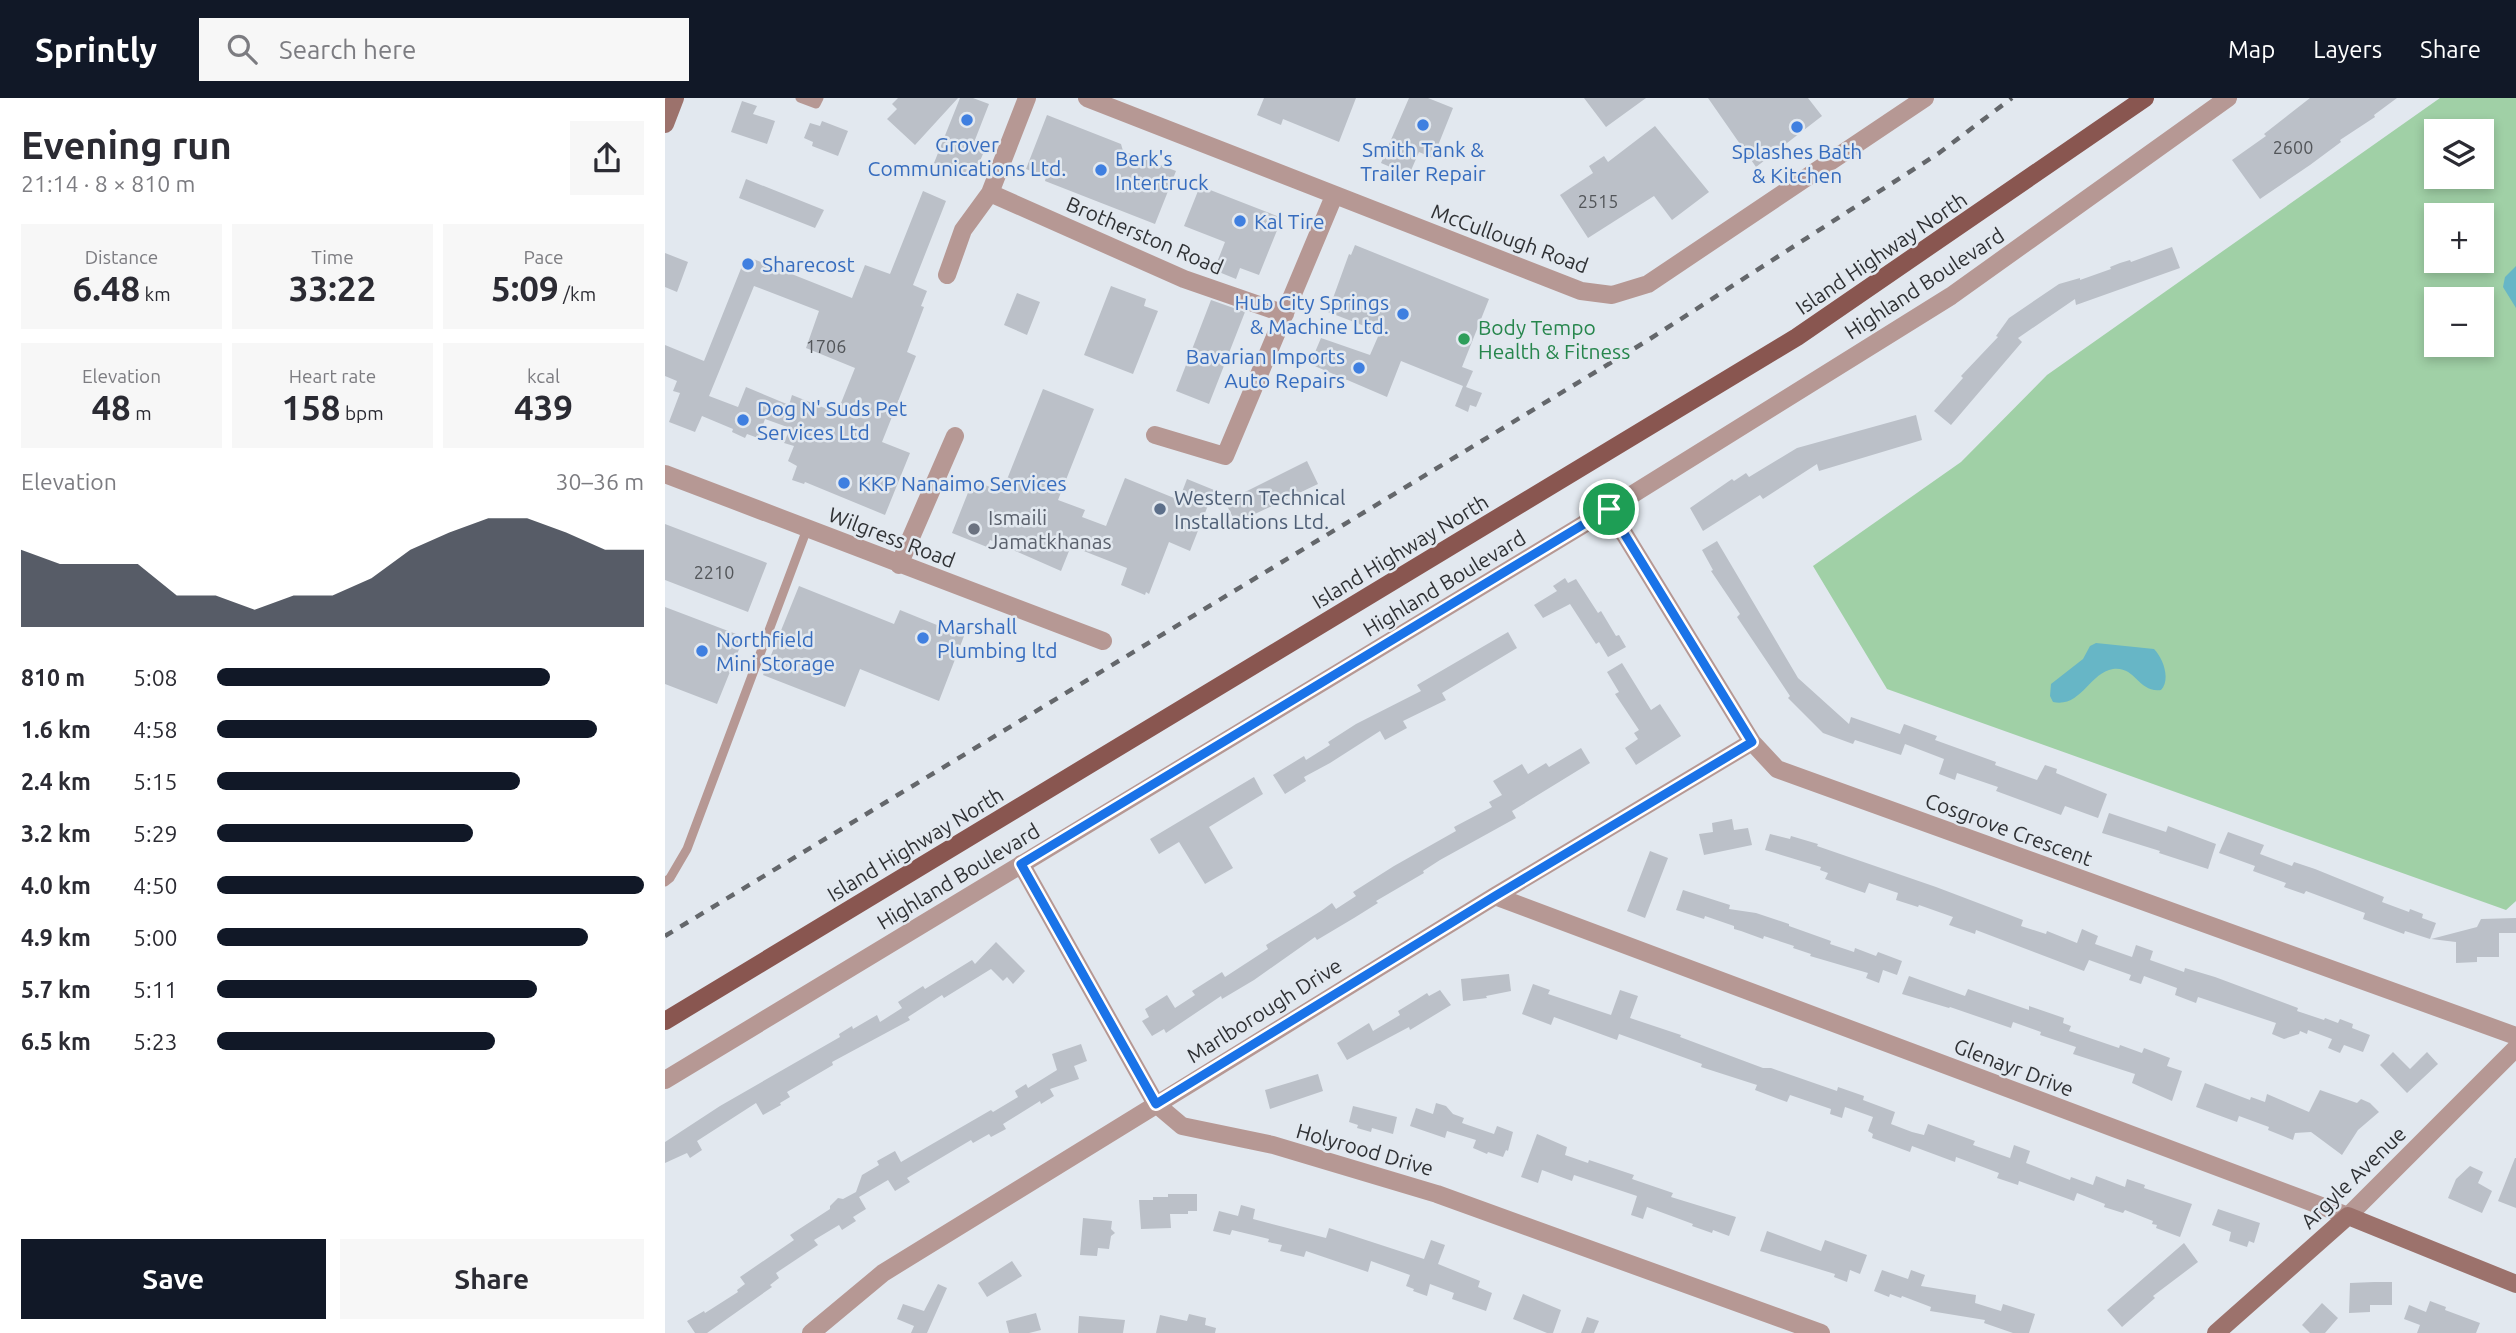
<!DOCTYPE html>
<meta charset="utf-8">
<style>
:root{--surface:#fff;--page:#f7f7f7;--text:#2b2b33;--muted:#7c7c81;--accent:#111827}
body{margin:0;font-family:Ubuntu,sans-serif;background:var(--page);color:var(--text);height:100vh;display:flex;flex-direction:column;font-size:26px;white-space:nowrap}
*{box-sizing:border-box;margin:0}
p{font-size:23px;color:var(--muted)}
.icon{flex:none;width:38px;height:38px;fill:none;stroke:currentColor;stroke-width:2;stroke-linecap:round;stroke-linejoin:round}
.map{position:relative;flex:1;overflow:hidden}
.drawer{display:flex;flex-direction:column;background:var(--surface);width:665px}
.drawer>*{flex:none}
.tools{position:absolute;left:1759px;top:21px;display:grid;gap:14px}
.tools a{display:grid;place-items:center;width:70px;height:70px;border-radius:0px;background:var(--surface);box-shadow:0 4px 10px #0003;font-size:35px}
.pin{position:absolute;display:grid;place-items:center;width:60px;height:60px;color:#fff;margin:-30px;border:4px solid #fff;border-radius:50%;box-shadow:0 2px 7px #0007}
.round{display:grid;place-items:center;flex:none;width:74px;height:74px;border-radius:0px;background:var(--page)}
.summary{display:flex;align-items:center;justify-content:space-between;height:119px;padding:0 21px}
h1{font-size:38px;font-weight:700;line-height:52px}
.metrics{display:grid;grid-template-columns:repeat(3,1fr);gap:10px;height:119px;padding:7px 21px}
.metrics div{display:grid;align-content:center;border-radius:0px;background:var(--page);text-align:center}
.metrics b{font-size:35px;font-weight:700}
.metrics small{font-size:19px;font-weight:400}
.metrics p{font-size:19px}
.chart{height:196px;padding:14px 21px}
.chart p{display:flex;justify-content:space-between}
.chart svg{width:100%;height:126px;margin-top:7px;fill:var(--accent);opacity:.7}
.primary-button{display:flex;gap:14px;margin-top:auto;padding:14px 21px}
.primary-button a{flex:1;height:80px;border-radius:0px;background:var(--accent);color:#fff;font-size:28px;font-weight:700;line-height:80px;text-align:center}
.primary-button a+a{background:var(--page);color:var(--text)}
ul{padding:0 21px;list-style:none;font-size:23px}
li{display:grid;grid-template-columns:112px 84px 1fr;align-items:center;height:52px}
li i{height:18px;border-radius:9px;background:var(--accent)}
header{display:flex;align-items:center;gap:42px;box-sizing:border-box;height:98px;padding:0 35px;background:var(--accent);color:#fff}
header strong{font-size:33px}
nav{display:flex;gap:38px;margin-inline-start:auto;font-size:24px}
.search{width:490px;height:63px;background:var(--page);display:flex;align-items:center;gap:18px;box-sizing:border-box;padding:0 24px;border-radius:0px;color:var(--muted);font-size:26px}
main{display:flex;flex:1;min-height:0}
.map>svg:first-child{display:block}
.green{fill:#a0d0a6;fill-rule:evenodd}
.water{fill:#67b6c6}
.building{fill:#bbc0c8;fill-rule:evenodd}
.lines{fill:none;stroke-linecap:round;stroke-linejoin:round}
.lane{stroke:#b69894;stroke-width:9}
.street{stroke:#b69894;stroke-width:18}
.secondary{stroke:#9c726c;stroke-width:18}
.primary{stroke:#895650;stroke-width:18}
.rail{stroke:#64676b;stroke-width:4.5;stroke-dasharray:9 9;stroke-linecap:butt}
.route-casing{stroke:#fff;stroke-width:14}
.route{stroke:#1a73e8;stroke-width:9}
.shop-dot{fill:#3f7fe0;stroke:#e2e8ef;stroke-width:2.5}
.leisure-dot{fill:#2e9e5b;stroke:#e2e8ef;stroke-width:2.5}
.service-dot{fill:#5c6f8a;stroke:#e2e8ef;stroke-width:2.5}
.worship-dot{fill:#6b7280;stroke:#e2e8ef;stroke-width:2.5}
.labels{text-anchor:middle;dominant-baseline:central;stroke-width:5;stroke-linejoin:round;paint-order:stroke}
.number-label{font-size:18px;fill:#525559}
.shop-label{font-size:21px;fill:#366cbe;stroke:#e2e8ef;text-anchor:start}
.street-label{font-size:21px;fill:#2f3134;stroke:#e2e8ef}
.leisure-label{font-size:21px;fill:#27864d;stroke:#e2e8ef;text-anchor:start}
.service-label{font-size:21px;fill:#4e5e75;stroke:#e2e8ef;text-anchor:start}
.worship-label{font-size:21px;fill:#5b616d;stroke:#e2e8ef;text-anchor:start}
</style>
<header>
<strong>Sprintly</strong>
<div class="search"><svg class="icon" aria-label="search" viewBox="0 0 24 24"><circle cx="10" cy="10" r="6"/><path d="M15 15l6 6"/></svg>Search here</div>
<nav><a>Map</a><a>Layers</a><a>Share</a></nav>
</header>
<main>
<section class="drawer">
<div class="summary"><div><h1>Evening run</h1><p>21:14 · 8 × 810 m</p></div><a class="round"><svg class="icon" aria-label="share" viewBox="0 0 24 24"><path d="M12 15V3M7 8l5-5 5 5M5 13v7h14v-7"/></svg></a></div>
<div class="metrics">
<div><p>Distance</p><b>6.48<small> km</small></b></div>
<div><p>Time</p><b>33:22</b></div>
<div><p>Pace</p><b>5:09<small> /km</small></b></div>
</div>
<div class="metrics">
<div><p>Elevation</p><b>48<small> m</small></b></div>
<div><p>Heart rate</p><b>158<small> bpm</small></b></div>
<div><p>kcal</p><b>439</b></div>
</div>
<div class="chart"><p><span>Elevation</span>30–36 m</p>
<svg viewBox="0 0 160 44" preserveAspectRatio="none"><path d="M0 44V17L10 22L20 22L30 22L40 33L50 33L60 38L70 33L80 33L90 27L100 17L110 11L120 6L130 6L140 11L150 17L160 17V44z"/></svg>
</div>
<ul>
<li><b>810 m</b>5:08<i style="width:78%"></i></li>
<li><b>1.6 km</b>4:58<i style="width:89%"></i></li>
<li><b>2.4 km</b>5:15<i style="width:71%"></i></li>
<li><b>3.2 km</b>5:29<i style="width:60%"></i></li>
<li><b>4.0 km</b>4:50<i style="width:100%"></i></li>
<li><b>4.9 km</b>5:00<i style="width:87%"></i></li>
<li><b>5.7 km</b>5:11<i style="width:75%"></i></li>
<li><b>6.5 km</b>5:23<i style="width:65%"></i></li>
</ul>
<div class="primary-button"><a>Save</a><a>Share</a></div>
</section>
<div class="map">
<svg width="1851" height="1235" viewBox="0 0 1851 1235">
<rect width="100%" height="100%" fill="#e2e8ef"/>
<path class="green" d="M1775 0H1851V803L1841 812 1222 591 1148 468 1296 364 1382 277ZM1771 33H1816V79H1771ZM1771 117H1816V163H1771ZM1771 201H1816V247H1771Z"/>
<path class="water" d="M1851 168V210L1838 189 1840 179Z
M1431 545 1489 551C1498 560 1506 581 1496 592 1473 595 1471 568 1448 571 1424 575 1416 610 1388 604L1385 598 1386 586 1418 561 1425 548Z"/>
<path class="building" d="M233 0H293L250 47 222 21 232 11 227 6Z
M295 0H308L324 6 308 47 320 51 308 80 269 65Z
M599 0H691L674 44 618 21 616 27 592 17Z
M744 0H763L788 10 768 60 754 54 744 77 716 65Z
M919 0H981L941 29Z
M1043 0H1143L1157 18 1091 69Z
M1645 0H1732L1709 17 1710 19 1675 42 1676 44 1645 67 1595 101 1567 62 1601 38 1599 36Z
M77 3 92 8 88 16 110 23 102 46 66 34Z
M382 17 456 46 458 53 511 73 490 126 380 83 381 79 361 71Z
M157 23 183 33 173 58 147 48 148 44 139 40 145 25 155 28Z
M990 28 1044 94 1007 122 989 98 923 140 895 97 928 75 924 68 939 58 943 64Z
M81 81 159 112 150 130 74 100Z
M535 88 617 120 594 177 575 170 571 181 549 172 560 144 519 128Z
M258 93 281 103 248 187 262 193 256 208 259 209 242 254 251 258 217 344 245 355 220 417 140 384 139 386 127 382 132 368 123 363 129 348 119 345 125 330 100 321 93 340 82 336 80 340 67 334 68 331 37 318 30 334 4 324 15 295 8 293 12 283 0 278V247L39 263 81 158 187 200 200 167 225 176ZM89 188 154 213 141 250 190 270 172 315 127 297 124 307 81 289 73 309 44 298Z
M690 147 824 201 797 269 808 273 801 289 817 295 811 309 805 307 803 314 790 308 798 288 736 263 722 299 645 266 656 240 705 257 715 234 663 214 684 156 686 157Z
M1507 149 1515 170 1411 207 1410 201 1353 240 1357 244 1286 327 1269 313 1298 280 1296 278 1333 239 1331 238 1344 220 1394 186 1415 180V182L1446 171 1445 169 1455 165 1465 162 1466 164Z
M0 155 23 164 12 194 0 189Z
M446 188 481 201 479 208 493 213 468 276 419 257Z
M352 195 375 204 362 237 339 227Z
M546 202 580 214 544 306 511 293Z
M378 291 429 311 393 402 420 412 417 419 441 428 460 380 514 402 522 381 549 392 525 453 504 444 484 496 481 494 480 497 456 487 462 470 406 448 396 473 325 442 322 449 287 435 308 382 337 394Z
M1251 317 1257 342 1154 373 1152 366 1098 401 1095 397 1038 433 1025 410 1067 381 1069 383 1081 375 1084 379 1132 350Z
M642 363 653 386 571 425 560 404Z
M0 426 102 465 83 514 0 482Z
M1052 443 1133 580 1184 626 1186 619 1235 636 1239 626 1272 638 1270 642 1331 664 1330 667 1372 682 1380 667 1392 671 1391 675 1442 696 1433 720 1400 708 1396 717 1331 693 1333 689 1292 675 1290 682 1274 676 1279 661 1240 646 1236 657 1190 642 1188 646 1158 635 1123 600 1125 598 1072 519 1075 516 1046 473 1048 472 1037 452Z
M900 480 903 485 911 481 933 515 936 513 951 538 954 537 961 549 943 559 934 544 931 546 905 506 878 520 869 507 892 493 888 488Z
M134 488 229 526 235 512 299 538 274 603 195 571 180 609 98 577Z
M0 509 79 539 52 606 0 586Z
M843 534 852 550 777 595 781 602 738 623 742 630 720 642 715 633 665 665 639 679 641 683 620 696 608 677 639 658 641 662 665 647 663 644 691 626 756 593 752 587Z
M957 565 986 612 995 606 1016 638 971 667 960 650 973 641 969 635 974 632 950 596 954 594 942 574Z
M916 650 925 665 847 713 851 720 775 762 758 773 759 775 711 803 713 805 689 820 652 842 650 839 589 882 557 901 556 898 501 935 499 931 487 938 477 923 484 919 480 911 502 897 510 910 530 897 527 893 557 874 560 879 603 851 601 847 656 813 667 805 671 811 691 798 688 794 729 768 791 733 789 729 827 709 824 704 837 697 828 683 857 666 863 676 881 665 884 669Z
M589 679 598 696 544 729 568 770 540 786 514 744 494 756 485 741Z
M1444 715 1501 734 1503 728 1551 746 1543 771 1494 755 1495 753 1437 735Z
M1067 721 1069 732 1083 730 1087 747 1039 757 1034 736 1048 734 1047 725Z
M1563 734 1599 747 1595 756 1627 768 1629 764 1650 771 1719 799 1717 804 1744 814 1745 811 1758 816 1757 820 1771 825 1765 841 1740 833 1739 836 1698 821 1700 815 1641 793 1639 796 1619 789 1621 785 1588 773 1590 768 1554 755Z
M1105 736 1125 741 1126 738 1153 746 1152 748 1271 789 1358 822 1356 828 1381 836 1382 833 1412 845 1417 831 1433 838 1430 846 1467 859 1471 847 1488 853 1485 862 1519 874 1520 870 1550 879 1633 910 1632 913 1659 922 1660 920 1673 925 1675 921 1688 926 1687 930 1705 937 1698 954 1679 947 1675 955 1663 950 1667 941 1643 932 1642 936 1635 933 1634 936 1619 941 1607 936 1611 925 1533 899 1531 905 1510 897 1512 890 1479 878 1476 886 1464 882 1466 877 1424 862 1419 873 1311 832 1310 836 1284 827 1288 819 1254 807 1253 809 1231 802 1233 795 1204 785 1200 795 1160 781 1163 775 1155 772 1156 769 1100 752Z
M985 753 1003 760 980 820 962 813Z
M1018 792 1065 807 1064 811 1091 815 1124 826V828L1166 843 1165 846 1189 854 1190 850 1211 858 1213 854 1237 863 1232 877 1218 872 1214 885 1201 880 1203 875 1145 858 1146 856 1128 850 1129 848 1099 838 1098 841 1076 833 1069 831V828L1040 818 1039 821 1011 812Z
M1851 820V835H1834V859H1812V864L1791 865V844L1766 841 1812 829 1816 821Z
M331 844 360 873 348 886 342 879 338 883 326 871 279 900 277 897 243 919 233 904 258 888 260 891 307 862 310 866Z
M844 876 846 893 821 898 822 900 798 903 796 881Z
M1244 878 1300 898 1303 891 1364 912V908L1399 920 1398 925 1406 928 1404 933 1454 950 1455 947 1477 955 1479 950 1505 960 1502 968 1517 973 1507 1003 1467 985 1470 976 1408 956 1411 949 1375 937 1376 934 1348 924 1346 930 1285 909 1284 910 1237 896Z
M868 886 885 892 883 896 946 917 955 892 973 898 965 920 1016 937 1015 939 1098 970H1106L1172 993 1173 989 1199 998 1198 1002 1230 1014 1226 1026 1247 1034 1259 1037 1263 1026 1310 1043 1308 1047 1345 1060 1349 1047 1365 1053 1361 1065 1405 1082 1406 1079 1428 1087 1431 1078 1460 1089 1462 1081 1480 1087 1479 1090 1527 1106 1515 1139 1491 1130 1492 1127 1487 1126 1488 1123 1460 1112 1458 1115 1439 1109 1440 1106 1412 1095 1409 1103 1354 1083 1353 1087 1332 1080 1334 1075 1291 1059 1290 1064 1247 1048 1245 1054 1207 1040 1208 1036 1203 1033 1208 1019 1180 1009 1177 1020 1165 1016 1166 1011 1125 997 1122 1004 1090 992 1092 987 1036 969 1037 966 954 936 952 942 889 919 886 927 857 916Z
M775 892 786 907 745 932 744 929 682 962 672 945 704 925 708 933 735 917 733 913 751 902 762 895 764 898Z
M237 910 245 922 167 964 168 967 122 994 125 999 115 1005 116 1007 98 1017 91 1005 32 1043 37 1052 25 1060 22 1055 0 1065V1044L55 1008 175 939 174 936 187 928 188 931 212 917 215 924Z
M416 946 422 963 409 968 414 981 385 991 389 998 376 1006 375 1003 338 1026 341 1031 326 1039 324 1036 308 1045 306 1042 242 1080 245 1084 230 1093 223 1082 194 1099 201 1111 188 1119 191 1123 177 1132 174 1127 149 1142 153 1147 111 1175 114 1180 105 1187 107 1189 42 1235H30L22 1223 39 1213 40 1215 73 1194 72 1192 80 1186 75 1179 129 1142 125 1137 165 1111V1108L173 1100 178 1101 191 1094 197 1077 214 1067 212 1063 230 1053 236 1064 326 1012 328 1014 353 999 350 993 361 986 363 990 392 972 387 956Z
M1728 954 1745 971 1762 954 1773 966 1742 995 1715 967Z
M653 976 658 993 605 1011 600 992Z
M1540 985 1585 1002 1586 999 1600 1004 1602 996 1644 1014 1655 992 1692 1005 1696 1001 1705 1005 1714 1014 1693 1032 1677 1057 1646 1034 1630 1035 1628 1042 1603 1032 1604 1029 1574 1018 1572 1024 1531 1009Z
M771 1005 781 1008 788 1016 799 1020 797 1025 829 1036 832 1028 848 1034 843 1053 841 1052 838 1059 823 1054 822 1056 808 1050 811 1042 782 1033 780 1040 745 1028 751 1010 768 1016Z
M688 1008 732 1019 728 1036 707 1030 706 1034 692 1030 693 1027 684 1024Z
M872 1036 902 1049 900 1057 923 1065 924 1062 969 1077 967 1081 1008 1095 1006 1099 1071 1119 1064 1138 1048 1132 1047 1135 1027 1128 1028 1126 982 1109 978 1121 966 1117 972 1098 909 1077 907 1083 877 1072 873 1085 856 1079Z
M1850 1060H1851V1110L1833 1103Z
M1805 1068 1818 1074 1813 1085 1827 1093 1817 1115 1783 1100 1791 1081Z
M503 1096H532V1113H523V1116H505L506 1130 476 1131 474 1102H488V1099H503Z
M576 1107 590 1111 588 1121 661 1140 664 1130 759 1161 766 1142 780 1147 773 1166 815 1183 813 1189 827 1195 821 1213 787 1201 789 1195 765 1186 762 1198 748 1193 749 1191 741 1188 745 1177 706 1163 703 1174 641 1153 639 1159 615 1153 617 1147 603 1144 604 1141 567 1132 565 1137 548 1133 554 1113 573 1118Z
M1553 1111 1595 1125 1589 1145 1584 1143 1582 1149 1564 1143 1566 1134 1547 1127Z
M418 1120 447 1123 446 1131 450 1135 446 1138 444 1151 433 1150 432 1158 415 1157Z
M1102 1133 1156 1153 1160 1142 1202 1157 1195 1176 1185 1172 1182 1184 1169 1179 1170 1176 1095 1153Z
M1519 1145 1533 1164 1488 1198 1490 1200 1457 1229 1442 1212Z
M347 1163 357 1178 322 1199 313 1185Z
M1217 1172 1243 1181 1246 1172 1260 1177 1256 1188 1311 1197 1310 1205 1336 1213 1338 1206 1370 1216 1364 1235H1348L1319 1225 1320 1222 1265 1213 1266 1209 1237 1198 1236 1200 1225 1196 1224 1199 1209 1193Z
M1709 1184H1727V1207H1705V1214L1684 1215 1685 1185Z
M273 1186 282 1190 262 1235H246L249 1228 232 1221 238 1206 259 1213Z
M858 1196 896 1212 888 1235H882L848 1221Z
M1765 1203 1781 1209 1780 1212 1815 1225 1811 1235H1752L1755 1227 1739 1221 1744 1207 1761 1214Z
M1657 1205 1673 1220 1660 1235H1645L1637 1227Z
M371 1215 376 1232 364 1235H344L341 1223Z
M524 1216 541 1220 540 1227 551 1230 550 1235H491L495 1217 522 1223Z
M414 1218 460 1222 458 1235H413Z
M922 1219 934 1223 929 1235H916Z"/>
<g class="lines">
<path class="lane" d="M135 0 151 6 154 0
M0 784 5 780 22 751 142 431"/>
<path class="street" d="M422 0 916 193 947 197 983 186 1260 0
M325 95 519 181 620 216
M282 177 298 132 325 95 362 0
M490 337 560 358 669 98
M0 376 438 543
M944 411 1087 644 1112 671 1851 938
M234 467 290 338
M356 766 491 1006 517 1028 608 1047 772 1096 1156 1235
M830 798 1683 1118 1851 950
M0 982 944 411 1286 198 1563 0
M146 1235 218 1175 830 798 1087 644"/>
<path class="secondary" d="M0 26 10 0
M1551 1235 1683 1118 1851 1186"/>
<path class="primary" d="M0 923 1132 239 1480 0"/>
<path class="rail" d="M0 838 980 244 1274 55 1347 0"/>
</g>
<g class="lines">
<g class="route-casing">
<path id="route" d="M944 411 1087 644 830 798 491 1006 356 766Z"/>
</g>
<use href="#route" class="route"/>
</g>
<g class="shop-dot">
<circle cx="302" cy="22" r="7"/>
<circle cx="758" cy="27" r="7"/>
<circle cx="1132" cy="29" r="7"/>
<circle cx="436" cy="72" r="7"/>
<circle cx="575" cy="123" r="7"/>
<circle cx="83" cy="166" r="7"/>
<circle cx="738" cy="216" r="7"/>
<circle cx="694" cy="270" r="7"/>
<circle cx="78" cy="322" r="7"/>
<circle cx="179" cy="385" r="7"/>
<circle cx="258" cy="540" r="7"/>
<circle cx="37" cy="553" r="7"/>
</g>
<circle class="leisure-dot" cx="799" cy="241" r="7"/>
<circle class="service-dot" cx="495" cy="411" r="7"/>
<circle class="worship-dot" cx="309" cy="431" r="7"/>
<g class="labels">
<g class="number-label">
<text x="1628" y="49">2600</text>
<text x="933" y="103">2515</text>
<text x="161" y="248">1706</text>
<text x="49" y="474">2210</text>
</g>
<g class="shop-label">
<text x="302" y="46" text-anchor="middle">Grover<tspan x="302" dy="24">Communications Ltd.</tspan></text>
<text x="758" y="51" text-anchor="middle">Smith Tank &amp;<tspan x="758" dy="24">Trailer Repair</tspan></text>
<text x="1132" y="53" text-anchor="middle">Splashes Bath<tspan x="1132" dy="24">&amp; Kitchen</tspan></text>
<text x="450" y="60">Berk's<tspan x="450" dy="24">Intertruck</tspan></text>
<text x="589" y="123">Kal Tire</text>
<text x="97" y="166">Sharecost</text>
<text x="724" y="204" text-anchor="end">Hub City Springs<tspan x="724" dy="24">&amp; Machine Ltd.</tspan></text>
<text x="680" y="258" text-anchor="end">Bavarian Imports<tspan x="680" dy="24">Auto Repairs</tspan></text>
<text x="92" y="310">Dog N' Suds Pet<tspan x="92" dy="24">Services Ltd</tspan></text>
<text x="193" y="385">KKP Nanaimo Services</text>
<text x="272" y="528">Marshall<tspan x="272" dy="24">Plumbing ltd</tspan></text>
<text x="51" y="541">Northfield<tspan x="51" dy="24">Mini Storage</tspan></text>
</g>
<g class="street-label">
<text transform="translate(480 137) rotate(23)">Brotherston Road</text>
<text transform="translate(845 140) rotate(20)">McCullough Road</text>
<text transform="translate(1216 155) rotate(-34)">Island Highway North</text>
<text transform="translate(1259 185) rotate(-33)">Highland Boulevard</text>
<text transform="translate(227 439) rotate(21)">Wilgress Road</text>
<text transform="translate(735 453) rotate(-31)">Island Highway North</text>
<text transform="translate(779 485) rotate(-31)">Highland Boulevard</text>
<text transform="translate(1344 731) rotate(20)">Cosgrove Crescent</text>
<text transform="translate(250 746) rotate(-31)">Island Highway North</text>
<text transform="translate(293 778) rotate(-31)">Highland Boulevard</text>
<text transform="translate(599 912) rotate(-32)">Marlborough Drive</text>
<text transform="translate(1349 969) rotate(21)">Glenayr Drive</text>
<text transform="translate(700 1051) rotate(16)">Holyrood Drive</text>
<text transform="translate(1688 1079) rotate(-44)">Argyle Avenue</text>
</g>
<g class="leisure-label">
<text x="813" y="229">Body Tempo<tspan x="813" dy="24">Health &amp; Fitness</tspan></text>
</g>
<g class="service-label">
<text x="509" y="399">Western Technical<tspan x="509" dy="24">Installations Ltd.</tspan></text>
</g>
<g class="worship-label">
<text x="323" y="419">Ismaili<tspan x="323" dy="24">Jamatkhanas</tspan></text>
</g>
</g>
</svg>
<div class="tools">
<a><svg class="icon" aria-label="layers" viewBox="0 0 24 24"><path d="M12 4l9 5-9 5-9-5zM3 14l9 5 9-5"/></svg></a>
<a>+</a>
<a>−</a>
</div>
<div class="pin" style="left:944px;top:411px;background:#1e9e55"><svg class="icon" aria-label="arrive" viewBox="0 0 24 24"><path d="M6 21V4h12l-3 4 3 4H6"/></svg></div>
</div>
</main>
